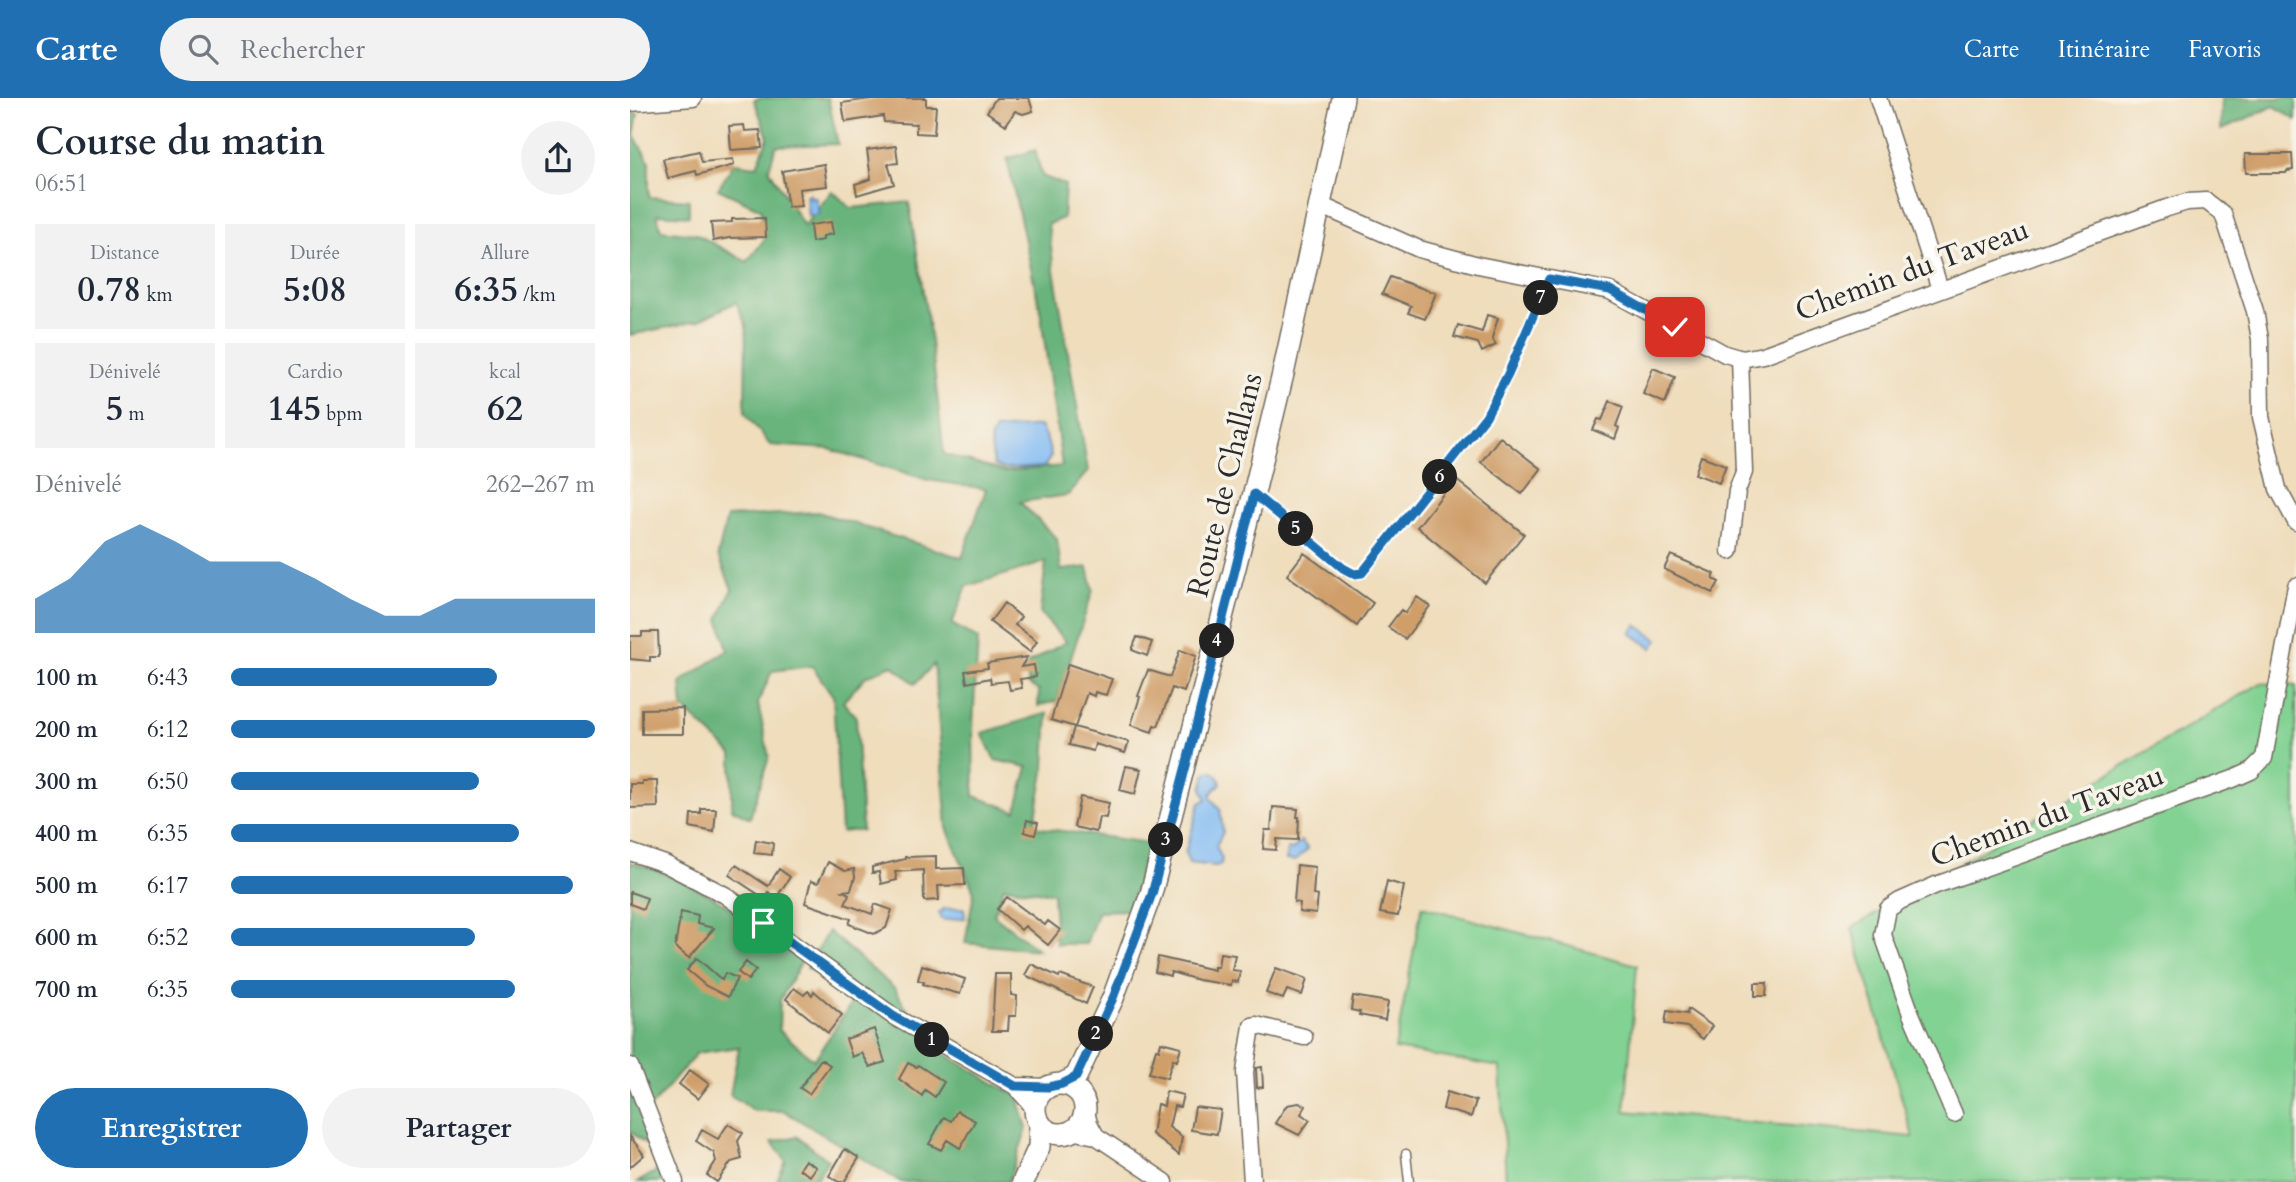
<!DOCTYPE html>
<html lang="fr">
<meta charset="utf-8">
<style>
:root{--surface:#fff;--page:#f2f2f3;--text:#1f2937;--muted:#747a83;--accent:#1f6fb2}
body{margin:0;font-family:Cardo,serif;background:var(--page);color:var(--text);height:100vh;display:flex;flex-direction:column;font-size:26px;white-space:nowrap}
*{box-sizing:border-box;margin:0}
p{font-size:23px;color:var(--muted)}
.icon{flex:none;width:38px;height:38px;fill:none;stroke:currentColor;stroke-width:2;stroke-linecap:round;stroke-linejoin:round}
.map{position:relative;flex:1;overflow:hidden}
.drawer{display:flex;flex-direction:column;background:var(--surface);width:630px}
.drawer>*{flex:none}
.pin{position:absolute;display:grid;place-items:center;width:60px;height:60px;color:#fff;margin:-30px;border-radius:14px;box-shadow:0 4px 10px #0006}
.km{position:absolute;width:35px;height:35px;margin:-18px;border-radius:50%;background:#222;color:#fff;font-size:19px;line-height:35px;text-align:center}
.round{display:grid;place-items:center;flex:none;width:74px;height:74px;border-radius:37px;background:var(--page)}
.head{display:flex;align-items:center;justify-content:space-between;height:119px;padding:0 35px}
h1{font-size:38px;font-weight:600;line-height:52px}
.figures{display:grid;grid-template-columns:repeat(3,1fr);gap:10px;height:119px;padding:7px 35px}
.figures div{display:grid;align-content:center;border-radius:0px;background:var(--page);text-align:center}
.figures b{font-size:35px;font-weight:600}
.figures small{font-size:19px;font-weight:400}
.figures p{font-size:19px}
.chart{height:196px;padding:14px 35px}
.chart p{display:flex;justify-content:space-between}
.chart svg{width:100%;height:126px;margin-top:7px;fill:var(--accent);opacity:.7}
.button{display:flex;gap:14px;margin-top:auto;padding:14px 35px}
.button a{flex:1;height:80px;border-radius:42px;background:var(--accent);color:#fff;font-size:28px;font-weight:600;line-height:80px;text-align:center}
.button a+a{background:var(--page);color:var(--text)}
ul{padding:0 35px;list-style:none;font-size:23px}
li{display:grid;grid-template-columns:112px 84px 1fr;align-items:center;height:52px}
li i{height:18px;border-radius:9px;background:var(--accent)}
header{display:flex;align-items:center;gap:42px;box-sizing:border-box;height:98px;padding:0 35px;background:var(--accent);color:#fff}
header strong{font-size:33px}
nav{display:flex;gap:38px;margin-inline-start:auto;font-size:24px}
.search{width:490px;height:63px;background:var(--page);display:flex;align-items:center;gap:18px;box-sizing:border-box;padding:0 24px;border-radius:38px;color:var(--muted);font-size:26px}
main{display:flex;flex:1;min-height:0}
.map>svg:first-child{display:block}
.green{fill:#82d293;stroke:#567e5f;stroke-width:2}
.forest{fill:#69b47d;stroke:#4a7054;stroke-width:2}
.water{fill:#83bcf4;stroke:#577490;stroke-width:2}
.building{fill:#cf9e69}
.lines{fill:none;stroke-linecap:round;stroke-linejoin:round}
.lane-casing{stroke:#70695e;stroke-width:11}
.street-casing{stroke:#70695e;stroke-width:19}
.secondary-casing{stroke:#70695e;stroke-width:24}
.lane{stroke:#fff;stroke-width:8}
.street{stroke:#fff;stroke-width:16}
.secondary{stroke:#fff;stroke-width:21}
.route-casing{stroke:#fff;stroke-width:14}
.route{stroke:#1f6fb2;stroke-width:9}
.labels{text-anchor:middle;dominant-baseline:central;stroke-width:7;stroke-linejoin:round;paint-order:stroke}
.street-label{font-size:30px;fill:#2b2b2b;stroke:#f7f3e8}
</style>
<header>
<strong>Carte</strong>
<div class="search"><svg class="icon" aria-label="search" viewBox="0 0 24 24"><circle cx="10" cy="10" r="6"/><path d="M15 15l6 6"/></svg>Rechercher</div>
<nav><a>Carte</a><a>Itinéraire</a><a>Favoris</a></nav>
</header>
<main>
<section class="drawer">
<div class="head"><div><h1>Course du matin</h1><p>06:51</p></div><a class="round"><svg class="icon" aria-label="share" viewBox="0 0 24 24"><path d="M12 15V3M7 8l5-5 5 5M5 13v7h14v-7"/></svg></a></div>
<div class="figures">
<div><p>Distance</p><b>0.78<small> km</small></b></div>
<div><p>Durée</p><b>5:08</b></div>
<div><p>Allure</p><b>6:35<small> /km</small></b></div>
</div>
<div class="figures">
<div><p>Dénivelé</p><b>5<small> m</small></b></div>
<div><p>Cardio</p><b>145<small> bpm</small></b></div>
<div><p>kcal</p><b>62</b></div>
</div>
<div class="chart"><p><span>Dénivelé</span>262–267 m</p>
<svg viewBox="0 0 160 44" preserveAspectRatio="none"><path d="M0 44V32L10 25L20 12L30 6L40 12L50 19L60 19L70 19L80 25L90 32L100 38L110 38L120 32L130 32L140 32L150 32L160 32V44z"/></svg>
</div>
<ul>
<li><b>100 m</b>6:43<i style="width:73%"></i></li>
<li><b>200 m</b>6:12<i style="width:100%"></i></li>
<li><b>300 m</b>6:50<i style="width:68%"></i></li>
<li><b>400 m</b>6:35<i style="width:79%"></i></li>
<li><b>500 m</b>6:17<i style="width:94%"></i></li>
<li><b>600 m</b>6:52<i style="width:67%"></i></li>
<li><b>700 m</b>6:35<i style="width:78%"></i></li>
</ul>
<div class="button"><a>Enregistrer</a><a>Partager</a></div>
</section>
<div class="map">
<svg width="1666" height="1084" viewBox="0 0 1666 1084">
<rect width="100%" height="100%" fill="#f7f3e8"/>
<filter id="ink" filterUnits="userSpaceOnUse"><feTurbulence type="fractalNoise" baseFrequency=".0143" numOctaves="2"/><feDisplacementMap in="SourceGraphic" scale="14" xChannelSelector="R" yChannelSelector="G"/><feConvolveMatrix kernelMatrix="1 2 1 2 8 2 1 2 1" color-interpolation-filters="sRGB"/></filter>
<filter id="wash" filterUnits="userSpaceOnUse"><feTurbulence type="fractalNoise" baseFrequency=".00686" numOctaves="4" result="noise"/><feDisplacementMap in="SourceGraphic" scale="28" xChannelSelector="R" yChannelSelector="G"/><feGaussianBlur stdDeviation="1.57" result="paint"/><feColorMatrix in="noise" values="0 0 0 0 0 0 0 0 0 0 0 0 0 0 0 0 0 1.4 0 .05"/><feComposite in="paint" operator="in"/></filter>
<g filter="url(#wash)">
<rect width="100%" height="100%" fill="#efddbc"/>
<path class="green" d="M1631 585 1666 588V1084H876L870 969 765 951 792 808 1007 867 995 1013 1283 1039 1222 830Z"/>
<path class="forest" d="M130 0H198L208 46 146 48 139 71 174 128 202 93 221 110 279 104 301 244 314 356 374 374 432 368 410 211 377 61 405 52 412 78 435 87 433 120 418 126 424 172 458 373 438 397 390 404 427 441 431 472 458 469 463 492 427 603 408 608 409 593 398 586V565L436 544 410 515 416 464 337 488 322 526 348 541 343 627 344 698 386 713 398 669 365 662 352 635 418 615 415 669 404 729 519 745 499 812 468 813 456 846H426L423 795 374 789 364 817 408 852 335 845 344 794 317 730 304 566 285 586 262 567 235 579 213 604 226 619 232 732 211 734 203 598 182 568 142 573 128 605 139 659 120 720 102 711V656L53 610 51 584 98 552 89 521 102 491 88 457 97 419 188 414 332 460 356 391 298 382 199 351 140 347 115 315 116 227 106 204 68 223 0 237V16H8L4 37 19 63V99L59 102V118L27 116 31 132 66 136 117 164 136 139 131 111 88 91 104 65 127 68 138 39 124 2Z
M1592 0H1666V22L1644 8 1591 32Z
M0 764C67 781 119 820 172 863L150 902 149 932 184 962 223 903 177 870 198 833 265 891 298 946 388 999 397 1030 378 1084H271L154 1013H125L100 997 109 949 67 955 14 1017 18 1048 0 1033Z
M167 1038 198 1062 184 1084H146L156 1063 142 1044Z
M32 1070 38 1084H8Z"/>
<path class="water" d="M180 96 181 100 186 99 189 116 178 118 176 97Z
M410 328 417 342 421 358 414 369 373 371 364 367 360 342 365 332Z
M1007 527 1028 542 1022 550 1001 535Z
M582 673 588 678 591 685 581 696V700L590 711 593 734 586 748 592 761 591 766 586 768 559 765 555 755 570 705 577 701 572 691 576 675Z
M671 743 678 751 665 763 656 762 657 751 662 752Z
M334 810 335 820 314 822 310 820 309 814 313 813V811Z"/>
<g id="blocks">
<path class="building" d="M247 0H296V8H306L304 36 286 35V26L254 24 253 18 215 24 212 5Z
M366 0H399L403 13 393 16 385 13 376 27 357 14Z
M114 27 115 33 130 32 132 50 101 52 99 28Z
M266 48 268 65 258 66 264 86 227 97 225 86 241 81 237 52Z
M69 53 72 64 103 61 104 67 67 77 66 73 38 80 33 61Z
M1615 56H1662L1663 72 1657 73 1656 75H1616Z
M194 66 197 88 169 91 171 108 158 109 152 73Z
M135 120 136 139 99 140 83 143 81 125 102 124V121Z
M201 124 203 136 193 138V142L182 144 180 127Z
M760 179 806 195 795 221 778 215 781 208 752 196Z
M857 217 868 220 862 240 866 247 852 254 848 245 824 239 828 227 852 234Z
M1023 270 1045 279 1035 305 1013 296Z
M980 303 993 309 986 328 989 330 985 341 963 332 968 321 972 322Z
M870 339 911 371 892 396 851 364Z
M1071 358 1096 367 1089 385 1065 376Z
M825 381 894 436 855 485 787 429Z
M674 455 743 505 727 528 657 477Z
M1041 457 1085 476 1083 481 1089 484 1083 495 1034 471Z
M787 499 800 508 775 541 758 529 771 512 775 515Z
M374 505 391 519 385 527 407 543 400 554 360 524Z
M12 534H28L29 559H20V563L0 561V538H12Z
M507 539 522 544 517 558 502 552Z
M550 552 566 558 554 594 542 590 528 628 524 627 522 634 501 627 510 599 508 598 518 572 540 579Z
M397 559 391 569 404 567 406 579 390 581 392 590 380 592 378 583 361 585 360 580 337 585 335 573 358 570 357 565Z
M438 566 482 581 476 597 465 594 464 598 457 595 445 629 421 622Z
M53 610V636H12V611Z
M444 629 499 644 495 655 465 646 463 653 439 647Z
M496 668 511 671 505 696 490 692Z
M12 683H27L28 709 0 710V686H12Z
M450 699 479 705 476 720 469 719 466 734 444 729Z
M643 709 668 711 667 719H669L668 742 647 741 646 752 633 751 635 732H641Z
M71 711H86L84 734 60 729 61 716H71Z
M397 722 408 725 405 737 394 734Z
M126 742 143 745 142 757 124 755Z
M306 758V771L334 770 335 787 308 788 309 802 294 803 293 772 265 774 267 782 251 786 249 774 242 775V769L275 761V759Z
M198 764 215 773 224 771 225 779 221 792 213 793 219 796 215 806 242 816 245 806 262 812 256 830 244 836 219 826 221 821 175 805 181 783 188 785Z
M106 767 138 788 149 771 160 779 146 800 138 794 134 800 99 777Z
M667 767 685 769 683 797 688 798 686 816 669 814 670 805 664 804Z
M757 783 774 788 768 818 750 815Z
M0 794 17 800 13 811 0 806Z
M377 799 415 827 418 823 430 832 418 847 395 828 391 832 367 811Z
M51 814 68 818 67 826 84 830 59 860 45 849Z
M590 855 605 857 602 872 610 873 608 884 602 883 601 887 568 882 541 874 540 878 525 874 528 859 584 872V869H588Z
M67 860 92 882 95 875 107 880 98 899 76 888 57 872Z
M116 864 126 872 118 882 108 874Z
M401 866 429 879 430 877 463 889 456 906 395 877Z
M292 867 335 881 330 896 293 886 294 884 288 882Z
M646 870 677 881 672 897 657 892 653 901 636 895Z
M365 876H381V897L387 898 386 918H379L378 933H362Z
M1125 885H1137L1136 898H1125Z
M164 890 174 897 178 893 182 897 184 893 212 917 198 935 156 901Z
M723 898 758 904 755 922 729 917 730 914 721 912Z
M1058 911 1082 928 1073 941 1057 929 1035 926 1037 913 1057 916Z
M244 931 255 964 240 969 232 955 222 959 216 941Z
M531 944 551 949 547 963 543 961 537 980 519 975 526 951 529 952Z
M191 961 200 967 179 996 170 990Z
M278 965 286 969 288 967 314 984 305 999 295 992 292 998 269 981Z
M632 969 633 989 627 990 626 970Z
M60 972 79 986 68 1001 49 986Z
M536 993 553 997 550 1009 544 1008 539 1029 552 1039 549 1057 522 1036 527 1006 534 1008Z
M817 994 846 1003 841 1019 813 1011Z
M669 1005 676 1008 671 1016 680 1022 669 1037 645 1025 657 1007Z
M565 1009 591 1012 587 1036 561 1032Z
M327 1013 345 1023 330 1050 317 1042 311 1052 299 1046 314 1019 321 1023Z
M98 1026 113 1035 108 1043 112 1061 101 1064 87 1084 77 1077 86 1063 84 1055 66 1043 72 1032 88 1041Z
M0 1038 14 1057 0 1069Z
M215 1051 229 1060 214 1084H209L199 1078Z
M175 1062 186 1069 180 1078 169 1071Z"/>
</g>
</g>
<g filter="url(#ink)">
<use href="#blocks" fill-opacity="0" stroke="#70695e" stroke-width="2"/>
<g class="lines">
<g class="lane-casing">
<path id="lane" d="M626 398 713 470 724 476H732L856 318 878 276 919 181
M776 1056 779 1084"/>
</g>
<g class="street-casing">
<path id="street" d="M1248 0 1310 191
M0 5 63 0
M690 107 789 151 848 167 980 193 1095 256 1112 261 1133 257 1534 111 1557 104 1576 103 1593 116 1625 213 1630 241 1631 319 1648 391 1666 424
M1100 453 1107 393 1114 374 1110 260
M0 754 35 766 95 797 263 918 385 988 406 1012
M0 968 45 1084
M385 988 418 989
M455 1011 459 1025 466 1038
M1324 1016 1281 916 1253 837 1258 811 1270 803 1306 787 1603 681 1621 673 1634 660 1666 488
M440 1033 466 1038 535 1084
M622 1084 615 974 622 928 626 927 674 939"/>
</g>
<g class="secondary-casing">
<path id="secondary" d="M432 986 446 979 483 900 521 796 622 403 653 276 713 0
M405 1011a25 25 0 1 1 50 0a25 25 0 1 1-50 0Z
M393 1084 409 1049 410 1025"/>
</g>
<use href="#lane" class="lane"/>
<use href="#street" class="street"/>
<use href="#secondary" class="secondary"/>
</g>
</g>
<g class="lines" filter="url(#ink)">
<g class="route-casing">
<path id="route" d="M133 825 263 918 385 988 418 989 432 986 446 979 483 900 522 796 558 660 624 396 713 470 724 476 732 475 856 318 878 276 919 181 980 192 1045 229"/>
</g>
<use href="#route" class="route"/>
</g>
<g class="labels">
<g class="street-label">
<text transform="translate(1282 172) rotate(-20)">Chemin du Taveau</text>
<text transform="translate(595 387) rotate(-76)">Route de Challans</text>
<text transform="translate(1417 718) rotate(-20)">Chemin du Taveau</text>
</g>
</g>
</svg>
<div class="pin" style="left:133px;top:825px;background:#1e9e55"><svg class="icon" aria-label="arrive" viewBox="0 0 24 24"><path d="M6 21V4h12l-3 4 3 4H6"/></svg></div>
<div class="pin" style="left:1045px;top:229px;background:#d93025"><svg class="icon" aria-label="check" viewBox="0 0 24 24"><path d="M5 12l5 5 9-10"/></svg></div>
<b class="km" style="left:302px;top:942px">1</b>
<b class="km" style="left:466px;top:936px">2</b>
<b class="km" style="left:536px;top:742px">3</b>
<b class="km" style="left:587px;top:543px">4</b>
<b class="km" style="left:666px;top:431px">5</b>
<b class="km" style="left:810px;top:379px">6</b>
<b class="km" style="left:911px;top:200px">7</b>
</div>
</main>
